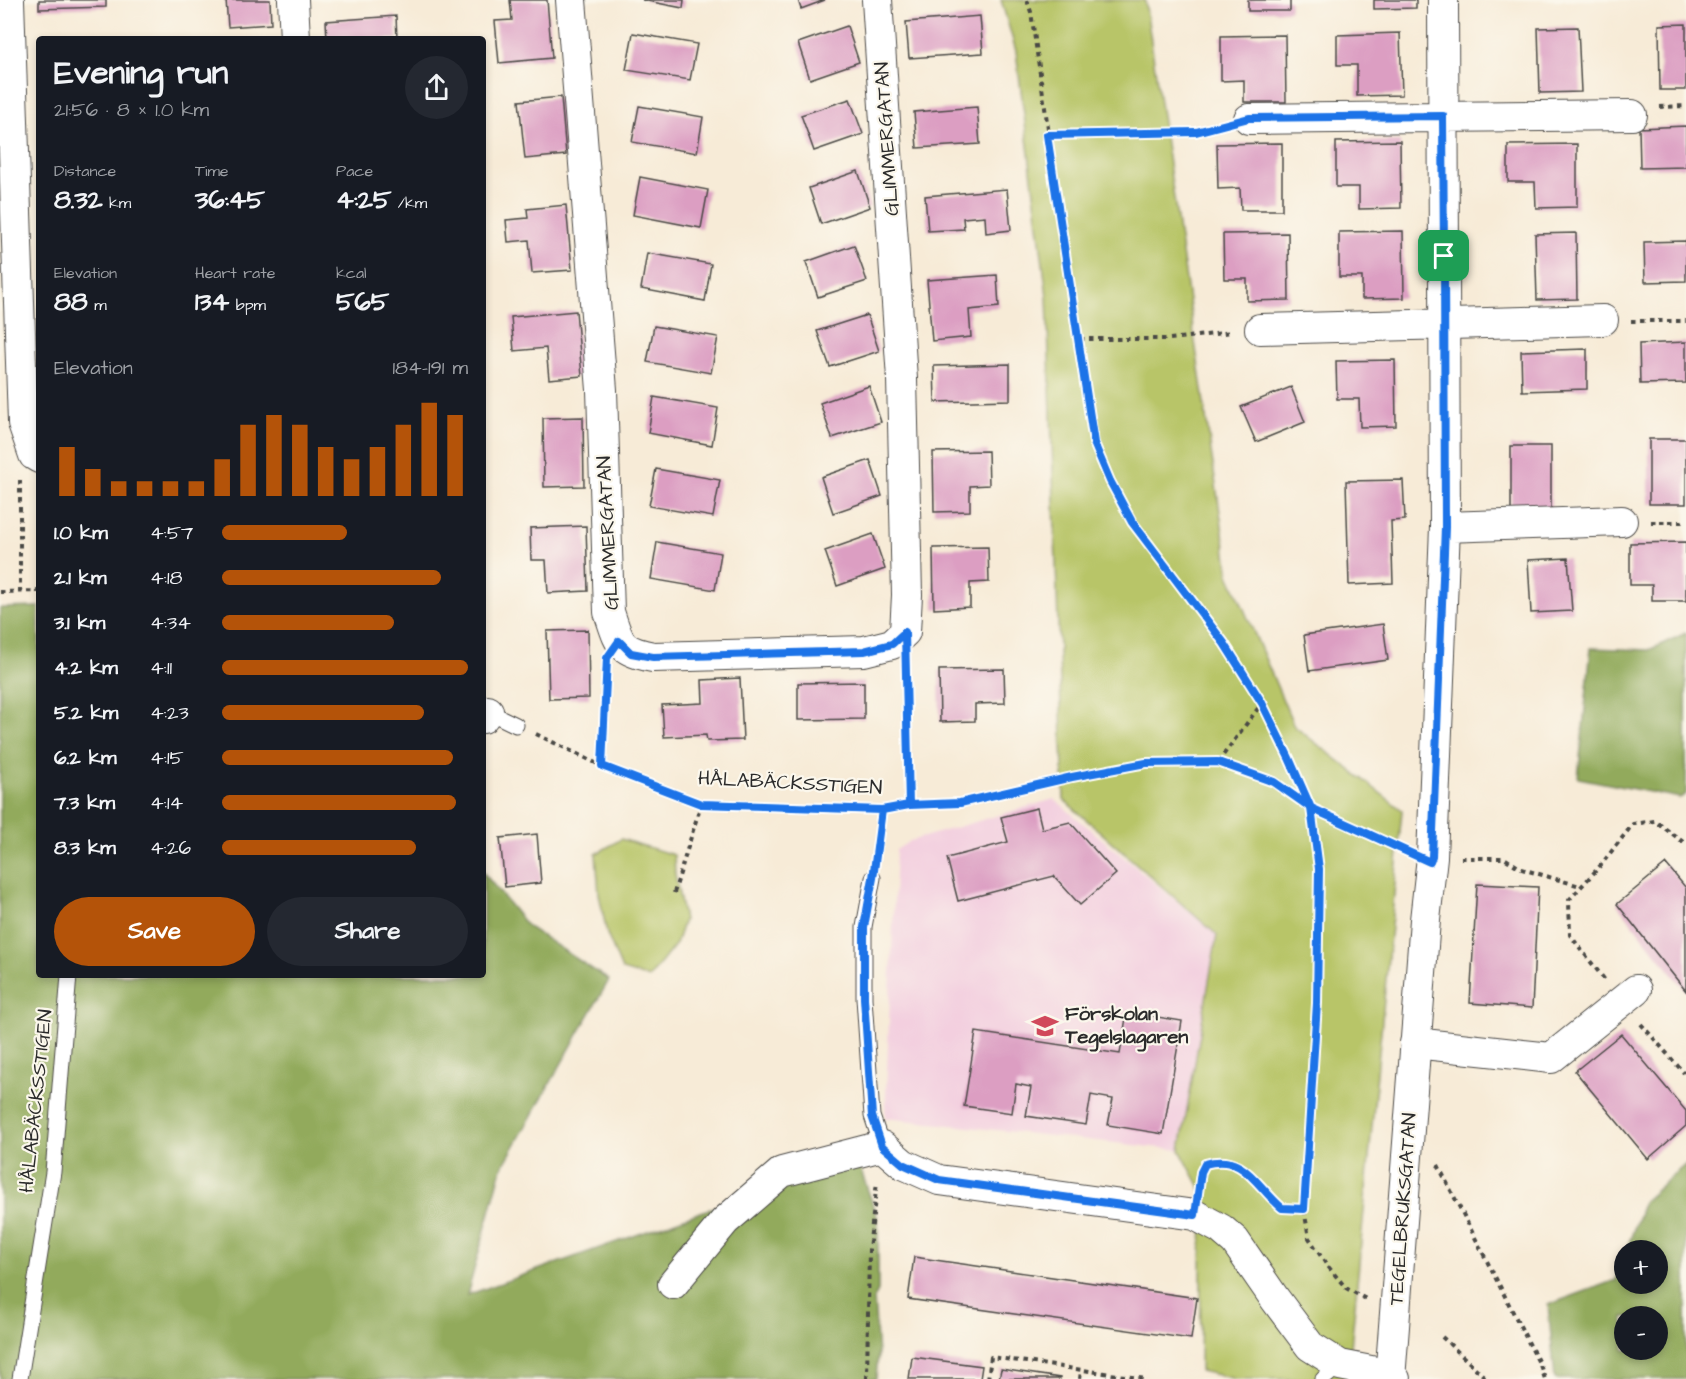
<!DOCTYPE html>
<meta charset="utf-8">
<style>
:root{--surface:#171b24;--page:#242831;--text:#f1f3f6;--muted:#9ea1a6;--accent:#b45309}
body{margin:0;font-family:"Architects Daughter",sans-serif;background:var(--page);color:var(--text);height:100vh;display:flex;flex-direction:column;font-size:22px;white-space:nowrap}
*{box-sizing:border-box;margin:0}
p{font-size:20px;color:var(--muted)}
.icon{flex:none;width:33px;height:33px;fill:none;stroke:currentColor;stroke-width:2;stroke-linecap:round;stroke-linejoin:round}
.map{position:relative;flex:1;overflow:hidden}
.drawer{position:absolute;left:36px;top:36px;width:450px;height:942px;display:flex;flex-direction:column;background:var(--surface);border-radius:6px;box-shadow:0 3px 9px #0003}
.drawer>*{flex:none}
.tools{position:absolute;left:1614px;top:1240px;display:grid;gap:12px}
.tools a{display:grid;place-items:center;width:54px;height:54px;border-radius:50%;background:var(--surface);box-shadow:0 3px 9px #0003;font-size:30px}
.pin{position:absolute;display:grid;place-items:center;width:51px;height:51px;color:#fff;margin:-26px;border-radius:12px;box-shadow:0 3px 9px #0006}
.round{display:grid;place-items:center;flex:none;width:63px;height:63px;border-radius:32px;background:var(--page)}
.headline{display:flex;align-items:center;justify-content:space-between;height:102px;padding:0 18px}
h1{font-size:33px;font-weight:800;line-height:45px}
.figures{display:grid;grid-template-columns:repeat(3,1fr);gap:9px;height:102px;padding:6px 18px}
.figures div{display:grid;align-content:center}
.figures b{font-size:26px;font-weight:800}
.figures small{font-size:16px;font-weight:400}
.figures p{font-size:16px}
.chart{height:168px;padding:12px 18px}
.chart p{display:flex;justify-content:space-between}
.chart svg{width:100%;height:108px;margin-top:6px;stroke:var(--accent);stroke-width:6}
.primary-button{display:flex;gap:12px;margin-top:auto;padding:12px 18px}
.primary-button a{flex:1;height:69px;border-radius:36px;background:var(--accent);color:#fff;font-size:24px;font-weight:800;line-height:69px;text-align:center}
.primary-button a+a{background:var(--page);color:var(--text)}
ul{padding:0 18px;list-style:none;font-size:20px}
li{display:grid;grid-template-columns:96px 72px 1fr;align-items:center;height:45px}
li i{height:15px;border-radius:8px;background:var(--accent)}
.map>svg:first-child{display:block}
.built{fill:#f3cfdf}
.green{fill:#b8c567;stroke:#727849;stroke-width:1.5}
.forest{fill:#92aa5c;stroke:#5e6a44;stroke-width:1.5;fill-rule:evenodd}
.building{fill:#dc9ec2}
.lines{fill:none;stroke-linecap:round;stroke-linejoin:round}
.service-casing{stroke:#4a4845;stroke-width:17}
.minor-casing{stroke:#4a4845;stroke-width:32}
.path{stroke:#4a4845;stroke-width:4;stroke-dasharray:4.5 4.5;stroke-linecap:butt}
.service{stroke:#fff;stroke-width:15}
.minor{stroke:#fff;stroke-width:30}
.route-casing{stroke:#fff;stroke-width:12}
.route{stroke:#1a73e8;stroke-width:8}
.labels{text-anchor:middle;dominant-baseline:central;stroke-width:4.5;stroke-linejoin:round;paint-order:stroke}
.street-label{font-size:20px;fill:#2b2b2b;stroke:#fbf7ec}
.poi-label{font-size:20px;font-weight:bold;fill:#2b2b2b;stroke:#fbf7ec;text-anchor:start}
</style>
<div class="map">
<svg width="1686" height="1379" viewBox="0 0 1686 1379">
<rect width="100%" height="100%" fill="#fbf7ec"/>
<filter id="ink" filterUnits="userSpaceOnUse"><feTurbulence type="fractalNoise" baseFrequency=".0167" numOctaves="2"/><feDisplacementMap in="SourceGraphic" scale="12" xChannelSelector="R" yChannelSelector="G"/><feConvolveMatrix kernelMatrix="1 2 1 2 8 2 1 2 1" color-interpolation-filters="sRGB"/></filter>
<filter id="wash" filterUnits="userSpaceOnUse"><feTurbulence type="fractalNoise" baseFrequency=".008" numOctaves="4" result="noise"/><feDisplacementMap in="SourceGraphic" scale="24" xChannelSelector="R" yChannelSelector="G"/><feGaussianBlur stdDeviation="1.35" result="paint"/><feColorMatrix in="noise" values="0 0 0 0 0 0 0 0 0 0 0 0 0 0 0 0 0 1.4 0 .05"/><feComposite in="paint" operator="in"/></filter>
<g filter="url(#wash)">
<rect width="100%" height="100%" fill="#f7ebd7"/>
<path class="built" d="M1054 799 1217 935 1180 1150 885 1118 896 850 910 841Z"/>
<path class="green" d="M1001 0H1145L1229 574 1294 726 1402 810 1348 1379H1236L1200 1371 1202 1191 1180 1150 1217 935 1064 800 1047 296 1016 51Z
M621 839 674 855 675 874 684 920 676 944 649 978 622 970 607 934 599 894 596 854Z"/>
<path class="forest" d="M39 607V975H483V872L528 927 609 980 502 1168 467 1295 808 1174 859 1165 878 1219V1291L874 1299 878 1355 876 1379H0V608Z
M1686 633V794L1680 798 1578 778 1591 648 1649 650Z
M1686 1164V1379H1555L1548 1305 1616 1280 1624 1256V1284H1658V1251H1626L1644 1201ZM1624 1317H1658V1350H1624Z"/>
<g id="blocks">
<path class="building" d="M39 0H106V7L39 9Z
M226 0H270L271 24 228 27Z
M510 0H547L552 58 499 63 495 21 512 20Z
M642 0H684L683 8Z
M798 0H825L801 9Z
M1248 0H1290V11H1248Z
M1374 0H1416V8L1374 9Z
M396 16 397 39H327L326 21Z
M980 16 983 53 909 58 906 22Z
M1686 24V90H1660L1659 25Z
M847 26 859 62 810 79 798 43Z
M1578 27 1581 92 1540 93 1538 28Z
M633 33 697 44 690 80 626 70Z
M1400 33 1402 95 1357 96V65H1337V35Z
M1285 35 1286 102H1244V80L1221 81V36Z
M561 97 566 155 525 159 519 101Z
M850 99 863 134 814 151 801 115Z
M639 106 703 117 697 153 632 142Z
M977 107 980 144 917 148 914 112Z
M1686 126V167L1640 168 1639 128Z
M1400 141 1401 208 1359 209V187H1336V142Z
M1282 143V210H1241L1240 188 1218 189 1217 144Z
M1577 144V207L1536 208 1535 182H1508V145Z
M858 171 870 207 821 224 809 188Z
M640 177 708 190 701 228 633 215Z
M1007 189 1011 230 986 233 985 216 963 218 964 229 928 231 925 196Z
M566 205 572 270 532 273 529 240 508 242 506 220 528 218 527 209Z
M1403 231 1404 298 1362 299V277H1339V232Z
M1288 233 1289 300 1247 301V279H1224L1223 234Z
M1576 233 1577 299 1537 300 1535 234Z
M1686 241V281L1645 282 1644 242Z
M854 245 867 281 818 297 806 262Z
M647 253 711 264 705 301 641 289Z
M997 275 999 307 969 310 971 337 932 341 927 280Z
M576 311 582 376 549 379 546 348 514 351 511 317Z
M867 315 879 351 830 367 817 331Z
M654 326 718 337 711 373 647 362Z
M1686 342V383L1640 384 1639 344Z
M1587 349V389L1522 391 1521 351Z
M1395 360 1396 426 1360 427 1359 399H1337L1336 361Z
M1010 364V400L935 402 934 366Z
M869 386 881 422 832 438 820 403Z
M1291 387 1305 422 1256 442 1241 407Z
M654 397 718 408 712 445 648 433Z
M583 417 584 486 544 487 543 418Z
M1649 439H1686V504H1649Z
M1511 446H1551V511L1511 512Z
M988 451 989 485 970 486V511L934 512 933 452Z
M870 460 882 496 833 513 821 477Z
M656 469 720 480 713 517 649 506Z
M1403 480 1405 520 1391 521 1393 583 1349 585 1346 481Z
M586 526 588 591 548 593 546 560H531L530 528Z
M873 534 885 569 837 586 825 551Z
M657 542 721 553 715 590 651 579Z
M1686 542V601H1652V585H1630V543Z
M988 547 989 582 970 583V607L934 609 933 548Z
M1568 558 1572 611 1531 613 1528 560Z
M1383 624 1388 660 1309 671 1304 635Z
M588 630 589 698 549 699 547 631Z
M1004 669 1005 703 975 704V721L940 722 939 670Z
M740 678 743 740 707 741 706 735 664 737 662 705 703 703 702 680Z
M864 682V719L798 720V683Z
M1037 808 1042 829 1070 822 1116 874 1080 905 1054 876 958 901 947 858 1008 842 1001 817Z
M537 834 541 883 505 887 500 838Z
M1666 864 1686 888V991L1617 904Z
M1477 884 1538 887 1532 1008 1470 1003Z
M1127 1012 1182 1021 1163 1134 1108 1125 1113 1099 1091 1095 1086 1125 1026 1116 1031 1087 1016 1084 1012 1113 964 1106 976 1032 1120 1054Z
M1621 1034 1686 1111V1126L1648 1159 1575 1071Z
M914 1257 1197 1298 1191 1339 908 1299Z
M912 1357 982 1366 980 1379H909Z
M1001 1369 1060 1378V1379H999Z"/>
</g>
</g>
<g filter="url(#ink)">
<use href="#blocks" fill-opacity="0" stroke="#4a4845" stroke-width="1.5"/>
<g class="lines">
<g class="service-casing">
<path id="service" d="M483 709 516 725
M873 878 864 927V998L872 1116 882 1146
M20 1379 53 1172 69 975
M1323 1379 1340 1365"/>
</g>
<g class="minor-casing">
<path id="minor" d="M9 0 23 423 34 455 39 458
M293 0 295 39
M571 0 602 390 609 612C620 644 618 650 653 657L864 651 892 644 905 632 907 595 902 379 877 0
M1249 119 1632 115
M1260 329 1603 320
M1445 527 1622 521
M483 718 488 711
M1415 1043 1551 1058 1636 990
M673 1284 725 1221 782 1172 882 1146 903 1164 939 1180 1195 1215 1221 1229 1235 1241 1275 1299 1310 1346 1340 1365 1391 1375 1395 1379
M1390 1379 1425 920 1432 857 1445 527 1443 0"/>
</g>
<path class="path" d="M1027 0 1031 12 1094 443 1110 481 1132 522 1224 643 1262 703 1289 758 1311 808 1319 869 1317 1003 1304 1209 1309 1238 1326 1264 1346 1288 1366 1299
M1660 107 1686 106
M1047 134 1196 132 1220 126
M1631 321H1686
M1080 339H1169L1232 332
M20 480V591
M1651 522H1686
M0 592 39 591
M906 668 909 805
M536 734 602 766 701 804 769 807 856 808 882 810 909 805 960 803 1072 777 1146 763 1218 762 1274 782 1311 808 1403 850
M1218 762 1262 703
M602 766 606 671
M876 857 882 810
M1461 858H1504L1522 869 1580 886
M674 893 701 804
M1604 979 1570 935 1569 900 1600 866 1633 824 1655 821 1686 844
M1641 1024 1684 1073
M1438 1165 1540 1365 1545 1379
M1198 1187 1201 1172 1205 1164C1245 1153 1256 1185 1282 1208L1304 1209
M1442 1337 1487 1379
M867 1379 869 1249 877 1182
M988 1379 991 1357 1146 1379
M1080 1379 1081 1370"/>
<use href="#service" class="service"/>
<use href="#minor" class="minor"/>
</g>
</g>
<g class="lines" filter="url(#ink)">
<g class="route-casing">
<path id="route" d="M1444 256 1445 527 1432 857 1430 862 1311 808 1274 782 1218 762 1146 763 1072 777 960 803 909 805 882 810 701 804 602 766 607 658 619 641 631 653 653 657 864 651 892 644 905 632 909 805 882 810 873 878 864 927V998L872 1116 882 1146 903 1164 939 1180 1195 1215 1201 1172 1205 1164C1245 1153 1255 1185 1282 1208L1304 1209 1317 1003 1319 869 1311 808 1289 758 1262 703 1224 643 1132 522 1110 481 1094 443 1047 135 1196 132 1249 118 1443 116 1444 256"/>
</g>
<use href="#route" class="route"/>
</g>
<defs>
<g id="school-bare" transform="scale(2.07)"><path d="M0-5L7-2L0 1L-7-2ZM-4 1L0 2.5L4 1V4Q0 6-4 4Z" fill="#d1495b" stroke="#fbf7ec" stroke-width="2.5" paint-order="stroke"/></g>
</defs>
<g fill-rule="evenodd">
<use href="#school-bare" x="1045" y="1026"/>
</g>
<g class="labels">
<g class="street-label">
<text transform="translate(887 139) rotate(-94)">GLIMMERGATAN</text>
<text transform="translate(608 533) rotate(-93)">GLIMMERGATAN</text>
<text transform="translate(790 783) rotate(3)">HÅLABÄCKSSTIGEN</text>
<text transform="translate(36 1101) rotate(-84)">HÅLABÄCKSSTIGEN</text>
<text transform="translate(1403 1209) rotate(-86)">TEGELBRUKSGATAN</text>
</g>
<g class="poi-label">
<text x="1065" y="1014">Förskolan<tspan x="1065" dy="23">Tegelslagaren</tspan></text>
</g>
</g>
</svg>
<div class="tools">
<a>+</a>
<a>−</a>
</div>
<div class="pin" style="left:1444px;top:256px;background:#1e9e55"><svg class="icon" aria-label="arrive" viewBox="0 0 24 24"><path d="M6 21V4h12l-3 4 3 4H6"/></svg></div>
<section class="drawer">
<div class="headline"><div><h1>Evening run</h1><p>21:56 · 8 × 1.0 km</p></div><a class="round"><svg class="icon" aria-label="share" viewBox="0 0 24 24"><path d="M12 15V3M7 8l5-5 5 5M5 13v7h14v-7"/></svg></a></div>
<div class="figures">
<div><p>Distance</p><b>8.32<small> km</small></b></div>
<div><p>Time</p><b>36:45</b></div>
<div><p>Pace</p><b>4:25<small> /km</small></b></div>
</div>
<div class="figures">
<div><p>Elevation</p><b>88<small> m</small></b></div>
<div><p>Heart rate</p><b>134<small> bpm</small></b></div>
<div><p>kcal</p><b>565</b></div>
</div>
<div class="chart"><p><span>Elevation</span>184–191 m</p>
<svg viewBox="0 0 160 44" preserveAspectRatio="none"><path d="M5 44V24M15 44V33M25 44V38M35 44V38M45 44V38M55 44V38M65 44V29M75 44V15M85 44V11M95 44V15M105 44V24M115 44V29M125 44V24M135 44V15M145 44V6M155 44V11"/></svg>
</div>
<ul>
<li><b>1.0 km</b>4:57<i style="width:51%"></i></li>
<li><b>2.1 km</b>4:18<i style="width:89%"></i></li>
<li><b>3.1 km</b>4:34<i style="width:70%"></i></li>
<li><b>4.2 km</b>4:11<i style="width:100%"></i></li>
<li><b>5.2 km</b>4:23<i style="width:82%"></i></li>
<li><b>6.2 km</b>4:15<i style="width:94%"></i></li>
<li><b>7.3 km</b>4:14<i style="width:95%"></i></li>
<li><b>8.3 km</b>4:26<i style="width:79%"></i></li>
</ul>
<div class="primary-button"><a>Save</a><a>Share</a></div>
</section>
</div>
